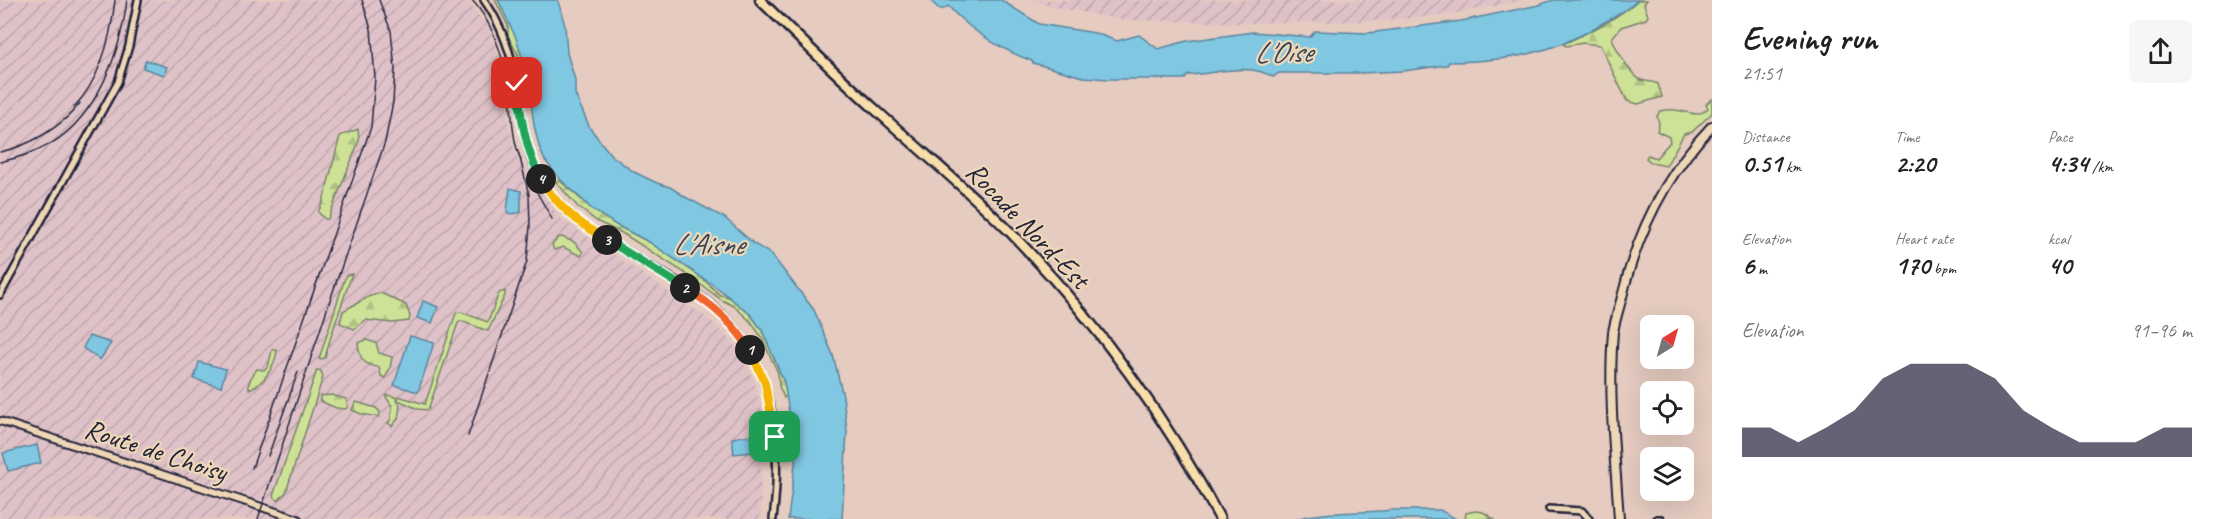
<!DOCTYPE html>
<meta charset="utf-8">
<style>
:root{--surface:#fff;--page:#f6f6f6;--text:#202124;--muted:#757577;--accent:#22223b}
body{margin:0;font-family:Caveat,sans-serif;background:var(--page);color:var(--text);height:100vh;display:flex;flex-direction:column;font-size:22px;white-space:nowrap}
*{box-sizing:border-box;margin:0}
p{font-size:20px;color:var(--muted)}
.icon{flex:none;width:33px;height:33px;fill:none;stroke:currentColor;stroke-width:2;stroke-linecap:round;stroke-linejoin:round}
.map{position:relative;flex:1;overflow:hidden}
.sheet{display:flex;flex-direction:column;background:var(--surface);width:510px}
.sheet>*{flex:none}
.needle{width:39px;rotate:37deg}
.buttons{position:absolute;left:1640px;top:315px;display:grid;gap:12px}
.buttons a{display:grid;place-items:center;width:54px;height:54px;border-radius:9px;background:var(--surface);box-shadow:0 6px 24px #0002;font-size:30px}
.pin{position:absolute;display:grid;place-items:center;width:51px;height:51px;color:#fff;margin:-26px;border-radius:12px;box-shadow:0 3px 9px #0006}
.km{position:absolute;width:30px;height:30px;margin:-15px;border-radius:50%;background:#222;color:#fff;font-size:16px;line-height:30px;text-align:center}
.round{display:grid;place-items:center;flex:none;width:63px;height:63px;border-radius:9px;background:var(--page)}
.summary{display:flex;align-items:center;justify-content:space-between;height:102px;padding:0 30px}
h1{font-size:33px;font-weight:800;line-height:45px}
.figures{display:grid;grid-template-columns:repeat(3,1fr);gap:9px;height:102px;padding:6px 30px}
.figures div{display:grid;align-content:center}
.figures b{font-size:26px;font-weight:800}
.figures small{font-size:16px;font-weight:400}
.figures p{font-size:16px}
.chart{height:168px;padding:12px 30px}
.chart p{display:flex;justify-content:space-between}
.chart svg{width:100%;height:108px;margin-top:6px;fill:var(--accent);opacity:.7}
main{display:flex;flex:1;min-height:0}
.map>svg:first-child{display:block}
.industrial{fill:url(#industrial-furrows)}
.green{fill:#cde297;stroke:#788269;stroke-width:1.5}
.forest{fill:url(#forest-firs);stroke:#788269;stroke-width:1.5}
.water{fill:#80c7e1;stroke:#5a859f;stroke-width:1.5}
.lines{fill:none;stroke-linecap:round;stroke-linejoin:round}
.minor-casing{stroke:#22223b;stroke-width:10}
.tertiary-casing{stroke:#22223b;stroke-width:10}
.secondary-casing{stroke:#22223b;stroke-width:12}
.primary-casing{stroke:#22223b;stroke-width:13}
.minor{stroke:#edd7b6;stroke-width:5}
.tertiary{stroke:#edd7b6;stroke-width:6}
.secondary{stroke:#edd7b6;stroke-width:8}
.primary{stroke:#f8deab;stroke-width:8}
.rail{stroke:#22223b;stroke-width:1.5}
.split-1-casing{stroke:#fff;stroke-width:12}
.split-2-casing{stroke:#fff;stroke-width:12}
.split-3-casing{stroke:#fff;stroke-width:12}
.split-4-casing{stroke:#fff;stroke-width:12}
.split-5-casing{stroke:#fff;stroke-width:12}
.split-1{stroke:#f5b400;stroke-width:8}
.split-2{stroke:#f0652b;stroke-width:8}
.split-3{stroke:#22a559;stroke-width:8}
.split-4{stroke:#f5b400;stroke-width:8}
.split-5{stroke:#22a559;stroke-width:8}
.labels{text-anchor:middle;dominant-baseline:central;stroke-width:4.5;stroke-linejoin:round;paint-order:stroke}
.street-label{font-size:28px;fill:#22223b;stroke:#edd7b6}
.water-label{font-size:30px;font-style:italic;fill:#35435c;stroke:#edd7b6}
</style>
<main>
<div class="map">
<svg width="1712" height="519" viewBox="0 0 1712 519">
<defs>
<pattern id="industrial-furrows" width="10" height="10" patternUnits="userSpaceOnUse" patternTransform="scale(1.5)"><rect width="10" height="10" fill="#dfc2c8"/><path d="M-1 1l2-2M0 10L10 0M9 11l2-2" fill="none" stroke="#bfa6ad"/></pattern>
<pattern id="forest-firs" width="22" height="20" patternUnits="userSpaceOnUse" patternTransform="scale(1.5)"><rect width="22" height="20" fill="#cde297"/><path d="M5 1l3.5 6h-7zM16 11l3.5 6h-7z" fill="#b0c283"/></pattern>
</defs>
<rect width="100%" height="100%" fill="#e5cbc0"/>
<filter id="ink" filterUnits="userSpaceOnUse"><feTurbulence type="fractalNoise" baseFrequency=".0167" numOctaves="2"/><feDisplacementMap in="SourceGraphic" scale="12" xChannelSelector="R" yChannelSelector="G"/><feConvolveMatrix kernelMatrix="1 2 1 2 8 2 1 2 1" color-interpolation-filters="sRGB"/></filter>
<g filter="url(#ink)">
<path class="industrial" d="M0 0H466L487 25 500 58 506 89 507 116 515 153 560 218 710 320 732 342 754 379 763 415 760 519H0Z
M1032 0H1525L1446 15 1376 21 1240 23 1124 20 1055 7Z"/>
<path class="green" d="M1712 99V113L1692 132 1684 134 1666 166 1652 163 1646 158 1648 155 1656 158 1670 142 1669 137 1657 131 1659 123 1657 116 1660 111C1665 110 1670 109 1675 110 1688 111 1697 119 1708 108L1706 104Z
M562 237 574 242 583 252 581 256 563 247 554 250 552 245 558 238Z
M352 274C343 302 332 329 325 358L319 359 344 281 347 275Z
M505 291V295L488 331 461 321 458 323 428 410 418 409 398 400V396L425 404 456 313 461 312 488 322 499 293Z
M274 349 277 351C275 365 264 385 249 389 248 380 252 376 257 369L264 370 268 367 272 350Z
M317 370 321 371 323 377 286 492 278 501 273 496Z"/>
<path class="forest" d="M495 0H500L521 40 531 84 529 89 524 80 518 55 508 36V26Z
M1638 0H1647L1644 4 1648 16 1646 19 1621 27 1612 38C1616 49 1629 72 1639 79 1644 82 1652 81 1658 84L1662 97 1638 104 1627 101 1600 45 1583 43 1566 46 1563 44C1589 32 1616 20 1638 0Z
M358 129 359 141 328 219H325L318 212 323 202 340 136Z
M559 180 592 209 616 225 649 242 700 276 720 295 729 297 751 315 762 330 789 393 784 398 779 386 778 373 761 336 750 321 734 306 722 300 682 271 622 233 598 222 578 207 556 182Z
M381 293 406 305 410 316 409 321 392 323 366 320 354 329 340 323 343 311 370 296Z
M366 340 376 343 379 353 392 357 390 368 385 378 381 376 379 367C363 366 359 357 358 343Z
M332 395 346 399 348 407 345 409 336 408 320 401V396Z
M387 395 395 397 400 405 398 419 392 426 388 423 391 419 392 406 386 397Z
M356 402 376 408 380 412 379 417 361 414 352 410Z
M1476 511 1483 512 1494 519H1465L1466 513Z"/>
<path class="water" d="M498 0H558L565 26 567 53 575 80V94L590 128 611 155 634 172 657 183 670 187 687 198 725 218 754 244 771 254 814 310 833 355 843 396 847 431 842 519H788L796 456 784 382 762 330 751 315 719 289 649 242 616 225 592 209 561 180 544 159 539 146 534 125 527 72 516 38Z
M930 0H1001L1039 24 1095 33 1117 41 1139 35 1158 49 1187 41 1253 32 1310 37 1315 31 1368 33 1461 21 1539 5 1553 0H1638C1627 10 1616 16 1603 23 1554 54 1506 61 1449 62L1447 65 1403 71 1360 73H1279L1273 77C1248 62 1215 74 1188 75L1185 79H1108L1083 77 1033 63 1032 61C1000 49 971 31 948 6L944 9H939Z
M146 60 167 67 164 75 143 68Z
M510 188 521 191V212L519 213 509 214 507 211Z
M423 301 438 307 432 323 417 318Z
M89 336 111 343 100 360 83 348Z
M410 336 434 343 418 392 394 385Z
M199 362 226 369 221 387 194 379Z
M750 435 752 452 734 454 732 438Z
M37 445 41 463 8 471 3 453Z
M1392 510H1440L1456 519H1296C1327 510 1361 514 1392 510Z"/>
<g class="lines">
<g class="minor-casing">
<path id="minor" d="M484 0C501 23 512 56 517 84 523 121 524 157 546 188 568 219 599 236 631 255 662 273 697 290 723 315 776 366 782 449 773 519
M0 295 118 82 129 46 138 0
M1549 509 1582 511 1589 519
M1657 519H1661"/>
</g>
<g class="tertiary-casing">
<path id="tertiary" d="M0 421 298 519"/>
</g>
<g class="secondary-casing">
<path id="secondary" d="M1619 519C1615 457 1608 394 1613 332 1615 321 1619 308 1622 297 1637 233 1666 174 1712 126"/>
</g>
<g class="primary-casing">
<path id="primary" d="M760 0C799 38 838 76 878 112 922 152 967 189 1009 231 1092 316 1164 414 1220 519"/>
</g>
<use href="#minor" class="minor"/>
<use href="#tertiary" class="tertiary"/>
<use href="#secondary" class="secondary"/>
<use href="#primary" class="primary"/>
<path class="rail" d="M472 0C494 24 504 59 509 91 513 114 511 138 521 160
M74 107C100 80 111 37 115 0
M0 152C29 146 62 127 80 103
M0 162C18 158 36 152 52 143 98 115 121 51 127 0
M531 182 552 219
M468 436 527 261 530 226 529 195 519 154
M268 456 298 372
M252 468 371 127 375 78 371 29 362 0
M258 519 328 306 385 142 393 102 395 69 391 31 379 0"/>
</g>
</g>
<g class="lines" filter="url(#ink)">
<g class="split-1-casing">
<path id="split-1" d="M750 350 765 383 775 437"/>
</g>
<g class="split-2-casing">
<path id="split-2" d="M685 288C712 304 734 323 750 350"/>
</g>
<g class="split-3-casing">
<path id="split-3" d="M607 240 685 288"/>
</g>
<g class="split-4-casing">
<path id="split-4" d="M541 179C557 207 580 224 607 240"/>
</g>
<g class="split-5-casing">
<path id="split-5" d="M517 83C521 117 525 149 541 179"/>
</g>
<use href="#split-1" class="split-1"/>
<use href="#split-2" class="split-2"/>
<use href="#split-3" class="split-3"/>
<use href="#split-4" class="split-4"/>
<use href="#split-5" class="split-5"/>
</g>
<g class="labels">
<g class="street-label">
<text transform="translate(1028 225) rotate(46)">Rocade Nord-Est</text>
<text transform="translate(156 450) rotate(18)">Route de Choisy</text>
</g>
<g class="water-label">
<text transform="translate(1283 52) rotate(-1)">L'Oise</text>
<text x="708" y="244">L'Aisne</text>
</g>
</g>
</svg>
<div class="buttons">
<a><svg class="needle" viewBox="-14 -14 28 28"><path d="M0-13l5 13h-10z" fill="#e53935"/><path d="M0 13l5-13h-10z" fill="#757577"/></svg></a>
<a><svg class="icon" aria-label="locate" viewBox="0 0 24 24"><circle cx="12" cy="12" r="6"/><path d="M12 2v4M12 18v4M2 12h4M18 12h4"/></svg></a>
<a><svg class="icon" aria-label="layers" viewBox="0 0 24 24"><path d="M12 4l9 5-9 5-9-5zM3 14l9 5 9-5"/></svg></a>
</div>
<div class="pin" style="left:775px;top:437px;background:#1e9e55"><svg class="icon" aria-label="arrive" viewBox="0 0 24 24"><path d="M6 21V4h12l-3 4 3 4H6"/></svg></div>
<div class="pin" style="left:517px;top:83px;background:#d93025"><svg class="icon" aria-label="check" viewBox="0 0 24 24"><path d="M5 12l5 5 9-10"/></svg></div>
<b class="km" style="left:750px;top:350px">1</b>
<b class="km" style="left:685px;top:288px">2</b>
<b class="km" style="left:607px;top:240px">3</b>
<b class="km" style="left:541px;top:179px">4</b>
</div>
<section class="sheet">
<div class="summary"><div><h1>Evening run</h1><p>21:51</p></div><a class="round"><svg class="icon" aria-label="share" viewBox="0 0 24 24"><path d="M12 15V3M7 8l5-5 5 5M5 13v7h14v-7"/></svg></a></div>
<div class="figures">
<div><p>Distance</p><b>0.51<small> km</small></b></div>
<div><p>Time</p><b>2:20</b></div>
<div><p>Pace</p><b>4:34<small> /km</small></b></div>
</div>
<div class="figures">
<div><p>Elevation</p><b>6<small> m</small></b></div>
<div><p>Heart rate</p><b>170<small> bpm</small></b></div>
<div><p>kcal</p><b>40</b></div>
</div>
<div class="chart"><p><span>Elevation</span>91–96 m</p>
<svg viewBox="0 0 160 44" preserveAspectRatio="none"><path d="M0 44V32L10 32L20 38L30 32L40 25L50 12L60 6L70 6L80 6L90 12L100 25L110 32L120 38L130 38L140 38L150 32L160 32V44z"/></svg>
</div>
</section>
</main>
